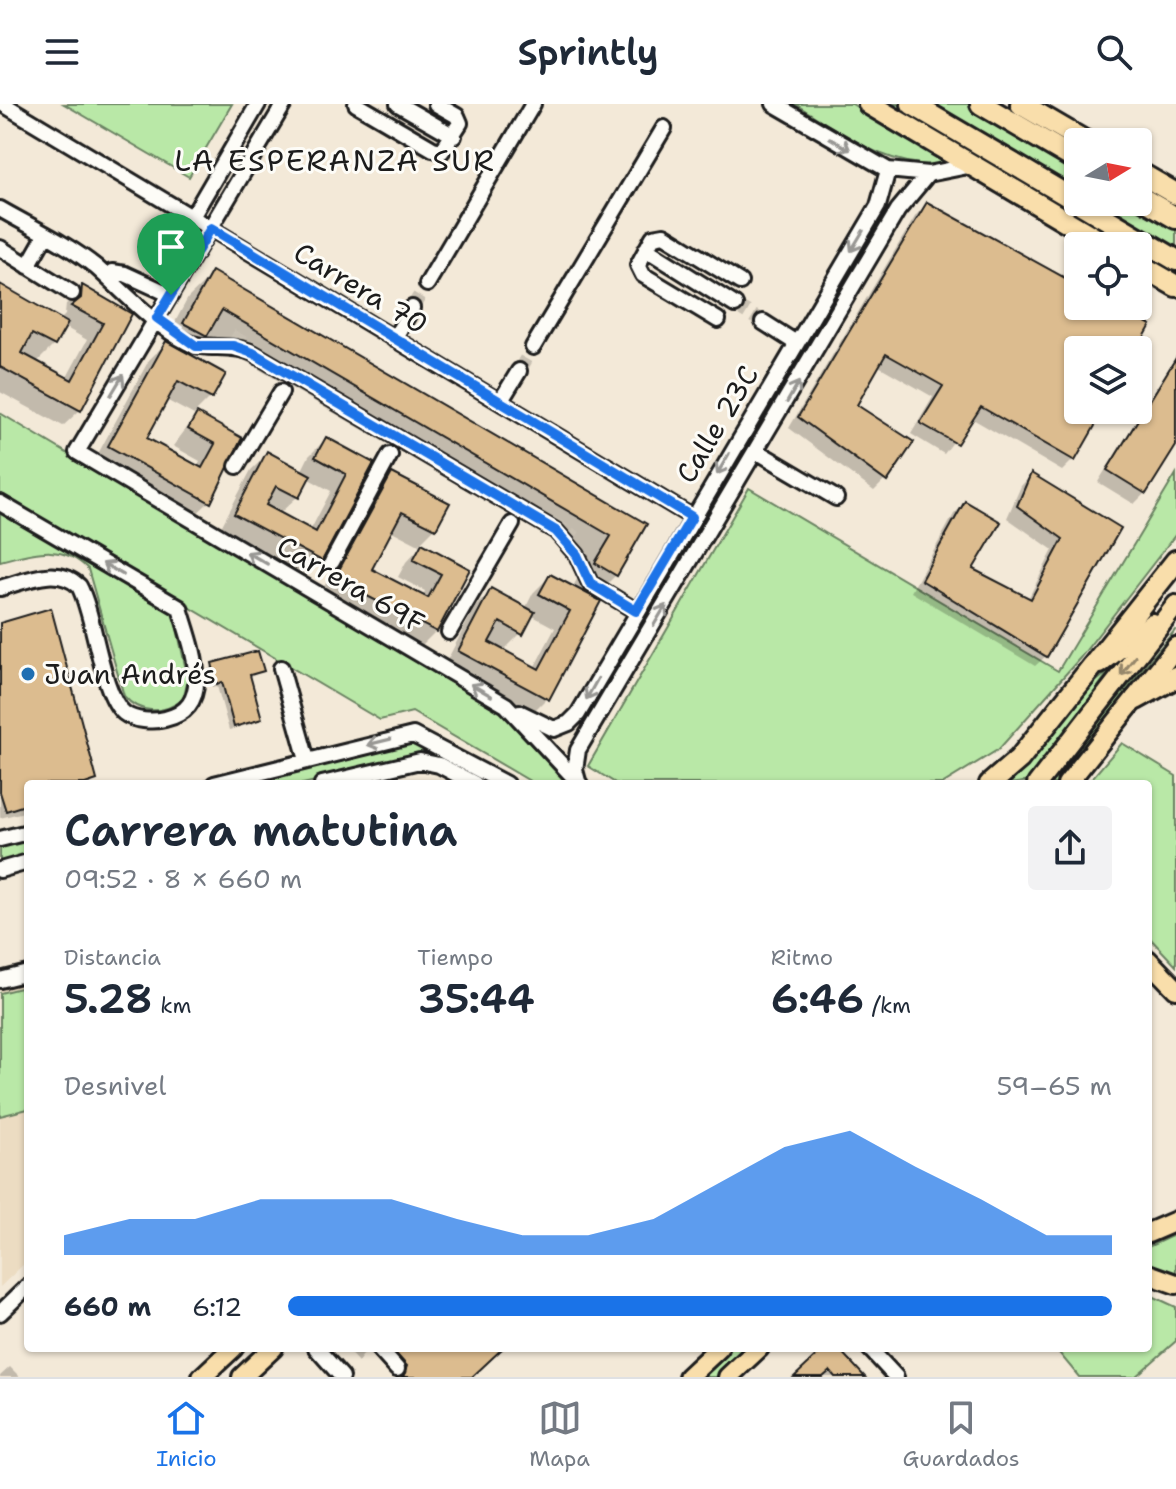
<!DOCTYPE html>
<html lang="es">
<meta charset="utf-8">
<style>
:root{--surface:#fff;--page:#f2f2f3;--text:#1f2937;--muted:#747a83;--line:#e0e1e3;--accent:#1a73e8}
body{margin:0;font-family:"Shantell Sans",sans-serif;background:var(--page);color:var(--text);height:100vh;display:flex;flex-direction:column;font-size:30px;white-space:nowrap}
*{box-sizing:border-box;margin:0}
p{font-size:26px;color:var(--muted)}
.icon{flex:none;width:44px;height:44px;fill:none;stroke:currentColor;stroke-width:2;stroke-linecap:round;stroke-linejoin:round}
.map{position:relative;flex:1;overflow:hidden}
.panel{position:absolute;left:24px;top:676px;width:1128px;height:572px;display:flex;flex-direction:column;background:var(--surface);border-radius:8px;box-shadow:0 2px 6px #0004}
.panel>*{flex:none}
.needle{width:52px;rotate:80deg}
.controls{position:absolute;left:1064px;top:24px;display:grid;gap:16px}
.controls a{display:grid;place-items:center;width:88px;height:88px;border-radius:8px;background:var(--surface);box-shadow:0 2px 6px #0004;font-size:40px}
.pin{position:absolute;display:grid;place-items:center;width:68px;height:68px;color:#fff;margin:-82px -34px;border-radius:50% 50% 50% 0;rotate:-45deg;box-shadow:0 0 8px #0007}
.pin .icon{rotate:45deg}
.round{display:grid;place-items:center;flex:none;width:84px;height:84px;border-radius:8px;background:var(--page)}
.summary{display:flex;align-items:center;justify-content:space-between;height:136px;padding:0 40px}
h1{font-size:44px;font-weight:600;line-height:60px}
.metrics{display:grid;grid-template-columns:repeat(3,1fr);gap:12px;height:136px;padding:8px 40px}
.metrics div{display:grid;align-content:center}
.metrics b{font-size:40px;font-weight:600}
.metrics small{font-size:22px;font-weight:400}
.metrics p{font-size:22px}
.chart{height:224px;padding:16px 40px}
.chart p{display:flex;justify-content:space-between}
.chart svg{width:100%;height:144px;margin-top:8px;fill:var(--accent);opacity:.7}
ul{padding:0 40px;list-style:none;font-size:26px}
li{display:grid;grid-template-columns:128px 96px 1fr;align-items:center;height:60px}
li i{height:20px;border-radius:10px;background:var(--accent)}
header{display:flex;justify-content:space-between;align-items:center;height:104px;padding:0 40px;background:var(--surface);font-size:36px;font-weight:600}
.tab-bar{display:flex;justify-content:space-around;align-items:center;height:112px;border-top:2px solid var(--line);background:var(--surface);font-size:22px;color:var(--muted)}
.tab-bar a{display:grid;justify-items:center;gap:4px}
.tab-bar .current{color:var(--accent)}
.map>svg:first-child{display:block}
.built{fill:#ecdcc2}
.green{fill:#b9e8a7;stroke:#6a8262;stroke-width:2}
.shadow{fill:#0003;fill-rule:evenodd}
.building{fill:#dcbc8f;stroke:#1c1c1c;stroke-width:2}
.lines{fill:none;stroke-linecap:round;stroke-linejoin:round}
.minor-tunnel{stroke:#c8c0b2;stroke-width:14;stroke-dasharray:14 7;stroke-linecap:butt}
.minor-casing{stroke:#1c1c1c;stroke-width:20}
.major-casing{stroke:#1c1c1c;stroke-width:24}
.highway-casing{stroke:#1c1c1c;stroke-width:26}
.minor{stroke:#fdfcf7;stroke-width:14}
.major{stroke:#f9deab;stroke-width:18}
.highway{stroke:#f9deab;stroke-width:20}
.oneway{stroke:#989794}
.oneway2{stroke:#96876b}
.route-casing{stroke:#fff;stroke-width:16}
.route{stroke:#1a73e8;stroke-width:10}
.poi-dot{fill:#1f6fb2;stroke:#fdfcf7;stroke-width:3}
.labels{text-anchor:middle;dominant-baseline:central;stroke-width:6;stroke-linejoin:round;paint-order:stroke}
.street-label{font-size:28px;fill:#1c1c1c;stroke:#fdfcf7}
.poi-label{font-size:28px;fill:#1c1c1c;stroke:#fdfcf7;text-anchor:start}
.neighbourhood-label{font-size:30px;letter-spacing:2px;fill:#1c1c1c;stroke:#fdfcf7}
</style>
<header><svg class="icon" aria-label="menu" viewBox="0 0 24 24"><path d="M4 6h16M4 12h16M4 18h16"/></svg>Sprintly<svg class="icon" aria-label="search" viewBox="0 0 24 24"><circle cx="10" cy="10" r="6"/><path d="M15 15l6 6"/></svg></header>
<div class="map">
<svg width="1176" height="1273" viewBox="0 0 1176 1273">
<rect width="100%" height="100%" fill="#f3e9d8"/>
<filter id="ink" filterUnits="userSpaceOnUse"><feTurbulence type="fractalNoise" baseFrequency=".0125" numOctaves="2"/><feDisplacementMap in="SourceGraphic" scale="16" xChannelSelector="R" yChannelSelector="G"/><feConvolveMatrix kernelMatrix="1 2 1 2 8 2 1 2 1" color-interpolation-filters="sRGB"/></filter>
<g filter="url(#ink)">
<path class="built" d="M28 877V1156L0 1183V884Z"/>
<path class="green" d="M64 0H232L189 73Z
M795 0H852L948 60C888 67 843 29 795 0Z
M886 0H899L1153 151 1163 164 1138 150V142H1125Z
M922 0H969L1078 64V92Z
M1088 98H1138L1176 119V149Z
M0 309 503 610 567 680H535L412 608 380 616 0 391Z
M1176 370V430L1080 554 999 645 942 680H617L588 662 749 384 1058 567Z
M0 404 173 506 188 575 183 595C165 610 140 611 124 592L88 465C62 438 32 449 0 457Z
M1176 525 1096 633 1056 680H1046Z
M1110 566 1030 677 1010 680 1081 590Z
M1122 639 1176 672V862L1148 832V680H1087Z
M404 640 420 642 468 667 430 654 405 656 303 680H266L275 672Z
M28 735V751L0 758V743Z
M20 884 28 914V1005L0 1012V889Z
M1176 1130V1173L1148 1163V1143Z
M1148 1190 1176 1203V1237L1135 1273H1079L1055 1244H1148Z
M731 1244H748L716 1273H700Z"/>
<path class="shadow" d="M927 100 1078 183V202H1112L1135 246H1078V306H1101L1073 356 1062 367 971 314 944 350 911 330 933 293 877 261 854 301 885 376 874 387 789 324 916 111Z
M213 170 645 420 616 471 592 495 547 594 530 611 443 564 475 503 491 487 525 505 533 489 550 472 572 484 588 457 204 233 186 250 223 271 210 294 194 310 239 335 209 398 192 414 93 359 149 256 161 244 188 194ZM166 296 196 312 173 342 200 357 196 364 144 335ZM531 511 555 524 534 564 503 547 521 529Z
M0 182 59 217 65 211 66 200 82 184 130 211 80 306 63 322 0 288ZM63 222 87 236 66 275 36 259 54 241Z
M1176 252V338L1145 389 1134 400 1098 378Z
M326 335 372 360 321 456 304 473 219 427 251 366 268 350 301 368 309 352ZM307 374 331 387 310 427 279 410 297 393Z
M392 371 435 424 419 440 468 466 436 527 419 544 319 492 375 388ZM390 426 421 442 406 458 398 473 425 487 422 494 370 466Z
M1031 371 1119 425 1046 552 1035 562 911 488 954 410 965 399 970 466 1028 495 1053 446 1007 414 1021 382Z
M0 521 95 676 91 680H28V707L0 714Z
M213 561 261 567 249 574 260 615 255 619 229 626 217 582 213 583 208 566Z
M345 1244H368L358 1258Z
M370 1244H500L470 1273H394Z
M826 1245 862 1273H797Z
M10 1263 20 1273H0V1272Z"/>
<path class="building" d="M927 98 1078 181V202H1116L1151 221 1137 246H1078V306H1104L1075 357 981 303 957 340 920 319 943 282 886 250 857 301 914 338 887 378 798 313Z
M212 167 647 420 617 472 595 459 611 432 222 206 207 232 183 219Z
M0 180 68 219 55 242 32 230 22 249 72 276 103 219 71 202 81 194 82 181 132 210 81 307 0 263Z
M166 237 226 270 212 295 178 277 147 334 202 364 215 340 188 325 197 309 242 334 211 399 108 342Z
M1176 254V342L1146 390 1107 366Z
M326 333 374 359 322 457 234 410 267 347 311 371 299 394 276 382 266 401 316 428 346 370 315 353Z
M392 369 450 399 436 425 402 408 372 465 428 494 441 470 413 456 422 439 470 465 437 528 334 475Z
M1031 369 1121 424 1047 553 921 476 965 397 1001 418 973 465 1031 495 1063 435 1017 402Z
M550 470 601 497 549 596 458 547 491 484 535 508 523 531 500 518 489 538 539 565 570 507 539 490Z
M51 504 97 676 85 680H28V700L6 707 0 688V519Z
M258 547 264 567 250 571 262 615 234 623 222 578 217 580 212 559Z
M391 1244H503L472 1273H403L407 1262Z
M825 1244H838L865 1273H835L830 1267 823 1273H794Z"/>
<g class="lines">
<path class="minor-tunnel" d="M735 201 763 218
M412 204 427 180
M231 232 255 246
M519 267 533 243
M552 420 576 434"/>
<g class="minor-casing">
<path id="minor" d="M3 0 692 413
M284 0 77 348 506 601 580 680
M356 0 433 45 442 47 460 19 457 12 436 0
M398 0 454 32
M774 0 888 66 928 70 973 61
M0 105C31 123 68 140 96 163 123 187 154 221 187 238 205 247 231 239 253 249L556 427 577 451 590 479 636 507
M192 113 258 0
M0 144 72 189
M646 145 735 201
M28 162 45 132
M112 168 125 170 171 191
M427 180 533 0
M718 216 643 171 638 161 653 133 664 131 740 178
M763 218 796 239
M394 235 412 204
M533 243 664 24
M500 298 519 267
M758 348 836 394
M237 362 281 288
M0 399 180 504C190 539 218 603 165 615 153 618 134 617 124 609 101 590 95 511 79 482 57 461 26 477 0 484
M332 458 390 351
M449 528 512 420
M281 564 307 656
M519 608 554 625 569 619 578 610 878 102 888 66
M578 677 575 666 578 646 898 106 928 70
M214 680 413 631 506 680
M322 680 420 657 439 661 475 680
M0 735 28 728
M0 766 28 758
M0 876 28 869
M0 1209 28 1182
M316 1244 342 1273
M378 1244 397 1265
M869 1244 896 1273"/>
</g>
<g class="major-casing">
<path id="major" d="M1100 560 1152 519
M1037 680 1176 501
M1067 680 1176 543
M1148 856 1176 885
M1148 1129 1176 1117
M1148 1170 1176 1180
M202 1273 233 1244
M242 1273 273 1244
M688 1273 719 1244
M728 1273 759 1244"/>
</g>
<g class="highway-casing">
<path id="highway" d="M869 0 1108 142
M912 0 1176 156
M981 0 1078 57
M1021 0 1086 38
M1138 68 1176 90
M1138 92 1176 114
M1138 160 1176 182
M1136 595 1176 573
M990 680 1019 655 1176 457"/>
</g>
<use href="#minor" class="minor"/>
<use href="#major" class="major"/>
<use href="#highway" class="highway"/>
</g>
<defs><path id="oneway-shaft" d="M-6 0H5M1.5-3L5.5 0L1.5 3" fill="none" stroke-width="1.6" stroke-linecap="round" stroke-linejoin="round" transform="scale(2)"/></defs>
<g class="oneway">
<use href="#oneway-shaft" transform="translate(840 40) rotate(31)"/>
<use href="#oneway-shaft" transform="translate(857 137) rotate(121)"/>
<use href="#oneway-shaft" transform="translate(117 281) rotate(-59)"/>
<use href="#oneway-shaft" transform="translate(793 288) rotate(-60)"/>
<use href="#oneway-shaft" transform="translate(723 360) rotate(120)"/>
<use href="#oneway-shaft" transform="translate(257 454) rotate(-150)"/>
<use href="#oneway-shaft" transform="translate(113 465) rotate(-150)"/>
<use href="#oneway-shaft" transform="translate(660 511) rotate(-59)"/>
<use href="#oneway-shaft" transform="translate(592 585) rotate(119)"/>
<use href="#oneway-shaft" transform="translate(481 586) rotate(-150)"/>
<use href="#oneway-shaft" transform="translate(379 638) rotate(166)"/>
</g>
<use class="oneway2" href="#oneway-shaft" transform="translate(1128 562) rotate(127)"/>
</g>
<g class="lines" filter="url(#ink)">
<g class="route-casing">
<path id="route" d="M211 124 692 413 636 507 590 479 577 451 556 427 253 249 233 242H196L157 214Z"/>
</g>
<use href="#route" class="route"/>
</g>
<circle class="poi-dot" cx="28" cy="570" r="8"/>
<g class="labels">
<g class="street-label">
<text transform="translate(361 184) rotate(31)">Carrera 70</text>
<text transform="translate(717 320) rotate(-59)">Calle 23C</text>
<text transform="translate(351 480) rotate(30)">Carrera 69F</text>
</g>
<g class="poi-label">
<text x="44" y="570">Juan Andrés</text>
</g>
<g class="neighbourhood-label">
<text x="335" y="56">LA ESPERANZA SUR</text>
</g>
</g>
</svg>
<div class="controls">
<a><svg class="needle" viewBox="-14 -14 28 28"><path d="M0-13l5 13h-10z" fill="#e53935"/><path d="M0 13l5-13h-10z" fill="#747a83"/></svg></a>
<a><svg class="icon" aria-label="locate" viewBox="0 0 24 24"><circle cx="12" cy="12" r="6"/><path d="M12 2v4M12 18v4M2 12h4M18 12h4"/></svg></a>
<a><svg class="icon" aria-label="layers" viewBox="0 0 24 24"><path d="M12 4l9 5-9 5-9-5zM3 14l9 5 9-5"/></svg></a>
</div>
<div class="pin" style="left:171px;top:191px;background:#1e9e55"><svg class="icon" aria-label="arrive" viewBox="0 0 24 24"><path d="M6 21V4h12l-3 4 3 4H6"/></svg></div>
<section class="panel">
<div class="summary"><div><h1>Carrera matutina</h1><p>09:52 · 8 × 660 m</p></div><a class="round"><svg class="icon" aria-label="share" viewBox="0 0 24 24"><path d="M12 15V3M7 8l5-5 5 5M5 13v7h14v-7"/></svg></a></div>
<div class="metrics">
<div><p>Distancia</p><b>5.28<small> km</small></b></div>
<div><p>Tiempo</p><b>35:44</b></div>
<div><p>Ritmo</p><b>6:46<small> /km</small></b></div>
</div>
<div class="chart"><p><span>Desnivel</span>59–65 m</p>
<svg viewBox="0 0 160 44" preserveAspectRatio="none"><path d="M0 44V38L10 33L20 33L30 27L40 27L50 27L60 33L70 38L80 38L90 33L100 22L110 11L120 6L130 17L140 27L150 38L160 38V44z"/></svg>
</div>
<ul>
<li><b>660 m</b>6:12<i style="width:100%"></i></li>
</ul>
</section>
</div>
<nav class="tab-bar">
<a class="current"><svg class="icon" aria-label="home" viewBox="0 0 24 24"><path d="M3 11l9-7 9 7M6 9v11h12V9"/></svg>Inicio</a>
<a><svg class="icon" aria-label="map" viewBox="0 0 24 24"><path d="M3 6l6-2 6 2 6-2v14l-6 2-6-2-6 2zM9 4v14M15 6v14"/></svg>Mapa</a>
<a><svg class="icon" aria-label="saved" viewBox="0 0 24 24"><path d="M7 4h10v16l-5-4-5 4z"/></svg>Guardados</a>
</nav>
